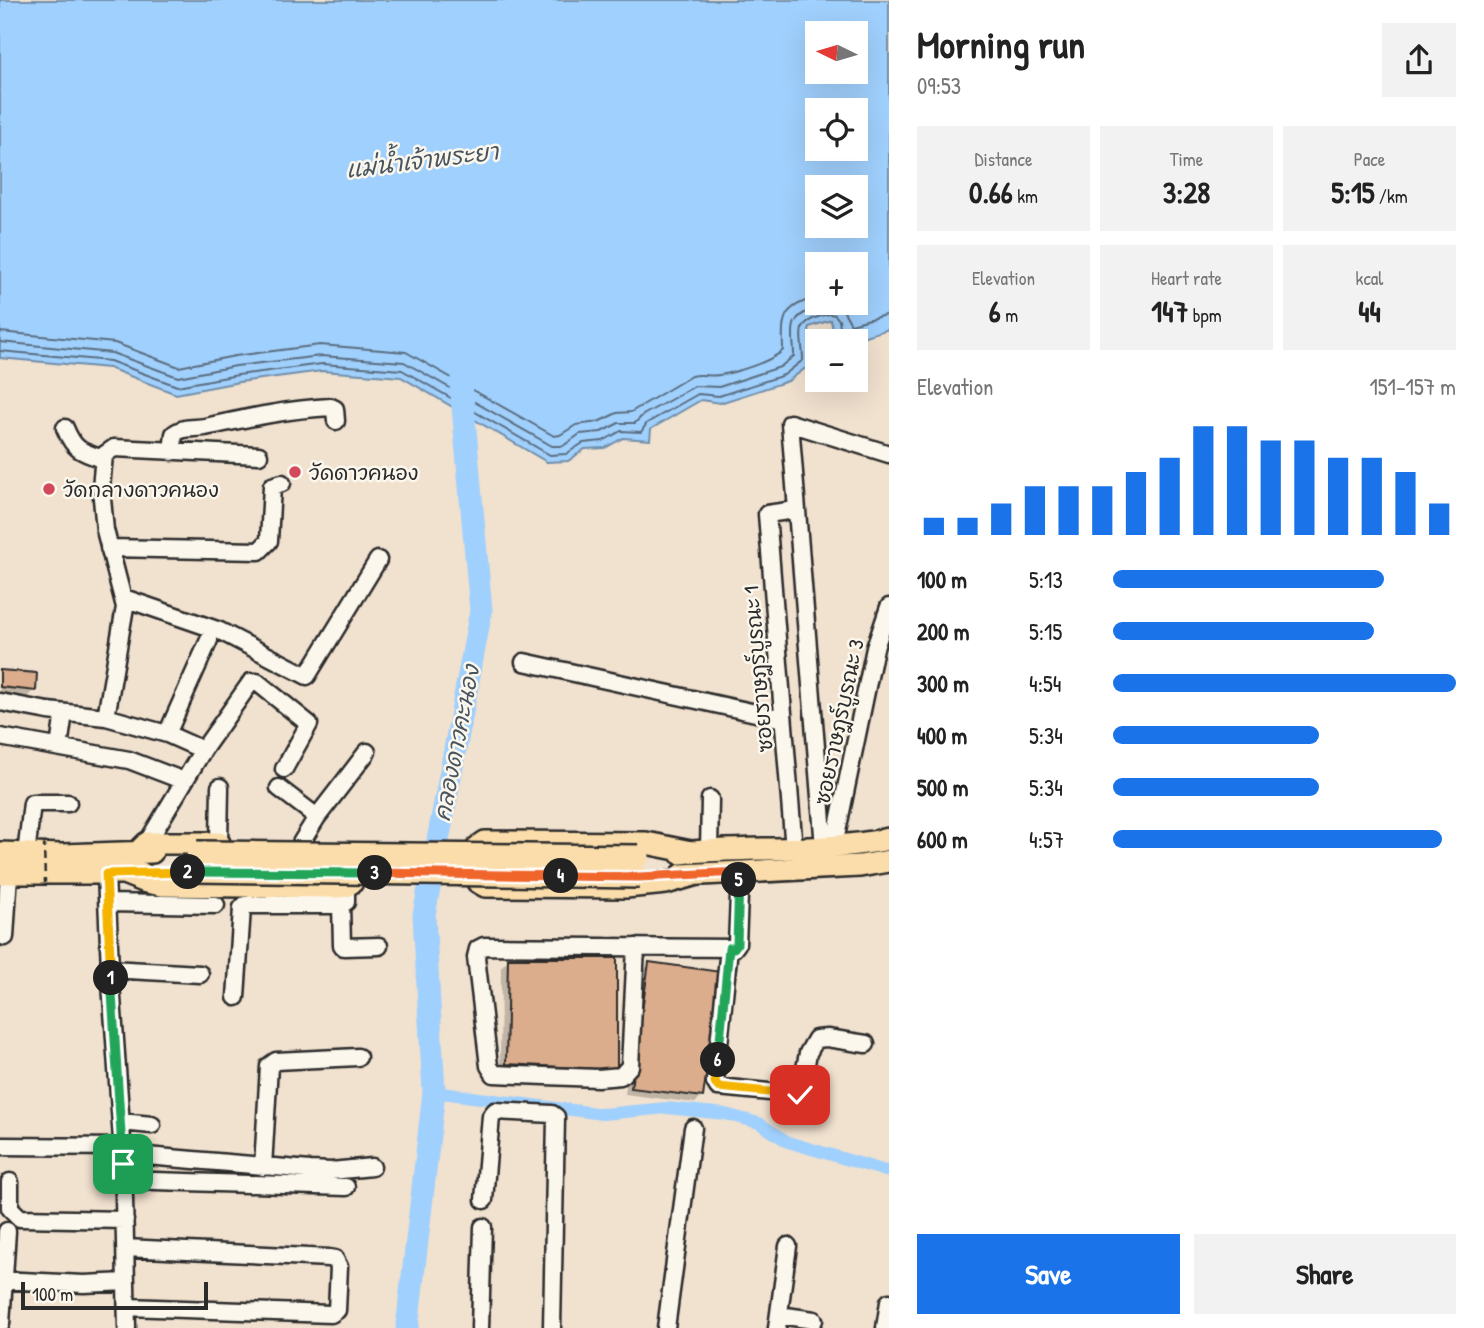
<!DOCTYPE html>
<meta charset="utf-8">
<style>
:root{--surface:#fff;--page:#f2f2f2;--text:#222;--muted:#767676;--accent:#1a73e8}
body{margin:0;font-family:"Patrick Hand","Playpen Sans Thai",sans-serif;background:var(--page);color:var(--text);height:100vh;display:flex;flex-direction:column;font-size:26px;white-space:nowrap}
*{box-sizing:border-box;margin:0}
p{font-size:23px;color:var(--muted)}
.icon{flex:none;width:38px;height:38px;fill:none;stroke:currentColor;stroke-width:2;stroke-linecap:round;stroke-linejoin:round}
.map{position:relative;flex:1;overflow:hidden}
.details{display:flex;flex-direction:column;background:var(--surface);width:595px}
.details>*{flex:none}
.needle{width:46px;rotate:275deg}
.fabs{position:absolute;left:805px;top:21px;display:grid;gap:14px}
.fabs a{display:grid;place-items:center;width:63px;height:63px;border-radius:0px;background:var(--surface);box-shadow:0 7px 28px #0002;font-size:35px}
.scale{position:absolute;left:21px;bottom:18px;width:187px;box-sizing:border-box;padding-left:7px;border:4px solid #2b2b2b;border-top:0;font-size:19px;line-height:24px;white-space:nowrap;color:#2b2b2b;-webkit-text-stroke:5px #fbf7ec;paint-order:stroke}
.pin{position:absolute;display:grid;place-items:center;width:60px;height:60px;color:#fff;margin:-30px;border-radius:14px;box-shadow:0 4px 10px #0006}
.km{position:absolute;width:35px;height:35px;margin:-18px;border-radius:50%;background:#222;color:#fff;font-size:19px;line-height:35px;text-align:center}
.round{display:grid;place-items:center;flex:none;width:74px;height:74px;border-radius:0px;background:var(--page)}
.headline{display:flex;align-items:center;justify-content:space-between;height:119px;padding:0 28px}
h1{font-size:38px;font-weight:800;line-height:52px}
.metrics{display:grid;grid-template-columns:repeat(3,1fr);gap:10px;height:119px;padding:7px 28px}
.metrics div{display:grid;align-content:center;border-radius:0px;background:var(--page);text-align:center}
.metrics b{font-size:30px;font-weight:800}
.metrics small{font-size:19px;font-weight:400}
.metrics p{font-size:19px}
.chart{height:196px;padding:14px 28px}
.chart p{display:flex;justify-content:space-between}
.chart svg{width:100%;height:126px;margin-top:7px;stroke:var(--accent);stroke-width:6}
.primary-button{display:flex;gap:14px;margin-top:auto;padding:14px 28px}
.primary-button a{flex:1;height:80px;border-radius:0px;background:var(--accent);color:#fff;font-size:28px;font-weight:800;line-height:80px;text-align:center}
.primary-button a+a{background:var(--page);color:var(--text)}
ul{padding:0 28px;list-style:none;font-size:23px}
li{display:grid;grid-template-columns:112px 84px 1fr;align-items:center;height:52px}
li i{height:18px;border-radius:9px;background:var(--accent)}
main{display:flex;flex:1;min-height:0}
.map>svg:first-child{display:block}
.water{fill:#a0d0fd;stroke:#718ea9;stroke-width:2;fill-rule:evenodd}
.shadow{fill:#0003}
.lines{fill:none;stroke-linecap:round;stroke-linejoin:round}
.shore{stroke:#5a6d7f;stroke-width:2}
.canal{stroke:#a0d0fd;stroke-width:12}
.river{stroke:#a0d0fd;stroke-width:23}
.building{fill:#dbad8c;stroke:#2b2b2b;stroke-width:2}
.minor-casing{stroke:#2b2b2b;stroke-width:21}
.major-casing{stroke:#2b2b2b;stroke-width:26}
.minor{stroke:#fbf7ec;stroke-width:16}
.major{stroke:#faddab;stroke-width:21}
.major-bridge-casing{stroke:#2b2b2b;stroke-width:26;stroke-linecap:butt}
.path-bridge{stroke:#2b2b2b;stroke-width:2.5;stroke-dasharray:7 5;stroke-linecap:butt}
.major-bridge{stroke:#faddab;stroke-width:21}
.split-1-casing{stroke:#fff;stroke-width:14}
.split-2-casing{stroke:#fff;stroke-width:14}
.split-3-casing{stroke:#fff;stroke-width:14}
.split-4-casing{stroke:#fff;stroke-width:14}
.split-5-casing{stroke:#fff;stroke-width:14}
.split-6-casing{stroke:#fff;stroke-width:14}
.split-7-casing{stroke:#fff;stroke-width:14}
.split-1{stroke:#22a559;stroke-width:9}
.split-2{stroke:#f5b400;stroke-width:9}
.split-3{stroke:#22a559;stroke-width:9}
.split-4{stroke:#f0652b;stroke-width:9}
.split-5{stroke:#f0652b;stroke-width:9}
.split-6{stroke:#22a559;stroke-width:9}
.split-7{stroke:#f5b400;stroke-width:9}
.poi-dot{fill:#d1495b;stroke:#fbf7ec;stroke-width:2.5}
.labels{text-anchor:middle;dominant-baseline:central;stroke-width:5;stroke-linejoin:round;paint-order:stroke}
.poi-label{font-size:21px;fill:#2b2b2b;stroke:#fbf7ec;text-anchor:start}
.street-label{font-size:21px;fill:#2b2b2b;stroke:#fbf7ec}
.water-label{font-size:23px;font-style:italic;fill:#485460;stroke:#fbf7ec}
</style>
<main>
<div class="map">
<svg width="889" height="1328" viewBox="0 0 889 1328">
<rect width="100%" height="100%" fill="#f1e1cf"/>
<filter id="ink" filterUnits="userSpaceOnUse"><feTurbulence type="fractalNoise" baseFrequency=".0143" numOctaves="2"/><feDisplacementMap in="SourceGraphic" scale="14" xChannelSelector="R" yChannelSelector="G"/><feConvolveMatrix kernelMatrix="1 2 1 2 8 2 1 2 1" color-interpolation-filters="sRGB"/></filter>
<g filter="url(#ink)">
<path class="water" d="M0 0H889V329L848 341H835L831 320 809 327 811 364 788 381 720 403 701 400 651 429 650 440 623 438 605 448 585 449 568 461 547 462 401 377 322 371 239 382 176 394 109 368 0 358ZM817 33H856V72H817ZM817 110H856V149H817ZM817 187H856V226H817ZM817 264H856V303H817Z"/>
<path class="shadow" d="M0 671 34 690 27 697 0 694Z
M615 959 608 1076 500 1070 501 967 508 960Z
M650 964 702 1096 695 1103 625 1094 643 971Z"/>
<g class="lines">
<path class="shore" d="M0 332 115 343 179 367 235 356 320 345 406 352 554 436 560 435 576 425 598 422 617 413 631 412 691 376C701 373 710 377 719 375 735 373 773 361 783 350 782 316 782 308 817 297
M0 342 112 353 178 377 236 366 321 356 404 362 552 446H563L580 434 601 432 619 423H635L643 415 695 386 719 387 780 367 794 356C794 334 786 318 812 310 819 307 826 305 834 305L843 310 851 324 889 314
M0 351 110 361 177 386 238 375 322 364 402 370 550 455 566 454 583 443 603 441 621 431 641 432 647 423 698 394 719 396 784 375 803 360C803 338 793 325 818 317 825 315 828 313 835 315L839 320 842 341"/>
<path class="canal" d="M434 1092 603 1114 667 1108 725 1114 759 1123 788 1142 889 1172"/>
<path class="river" d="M407 1328 434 1092 424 915 481 611 461 384"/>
</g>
<path class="building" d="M0 670 37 673 36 691 0 687Z
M508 958H617V1070L506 1064Z
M649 962 721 972 703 1097 631 1088Z"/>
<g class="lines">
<g class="minor-casing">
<path id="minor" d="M65 428C74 450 81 452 103 459
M172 452 174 434C184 426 193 429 205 427 247 418 288 409 331 407L335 409 336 421
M109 548 259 551 269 541 272 486 282 483
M124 598 220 631 307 676 378 560
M524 662 783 719
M0 702 48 711 106 717 167 734 203 750
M106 717 125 607 105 530 101 488 104 455 114 448 259 455
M167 734 209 640
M0 737 129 760 184 781
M59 747 64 713
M279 788 317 817
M147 843 203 750 251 682H257L309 724 284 769
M219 843 220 787
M301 843 317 817 367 752
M834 846 875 648 889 607
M824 847 790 423 889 454
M794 850 767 514 795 510
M709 851 710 799
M26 855 32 803H68
M106 874 110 969 123 1154 127 1328
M108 903 216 905
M341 905 342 945 344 947 379 946
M5 937 9 873
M636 947 630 1066 621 1076 598 1078 494 1074 489 1066 476 957 478 949 484 946 734 948 737 944 740 872
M729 948 715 1082 718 1087 800 1095 808 1053 816 1039 827 1038 866 1044
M110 969 200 974
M236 997 242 908 245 905H341L346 902V886
M121 1122 152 1125
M0 1146 122 1147
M123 1154 310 1170 331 1171 372 1167
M263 1167 269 1066 276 1061 358 1057
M124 1180 346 1187
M10 1182V1208L20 1218 125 1220
M484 1200 491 1116 495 1111 552 1114 556 1117 552 1328
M125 1248 329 1258 335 1259 339 1267 337 1310 331 1314 127 1307
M0 1280 84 1284 126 1282
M779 1315 814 1320
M1 1324 7 1231
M480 1328 483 1227
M666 1328 693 1128
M777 1328 788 1246
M885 1328 889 1302"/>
</g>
<g class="major-casing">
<path id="major" d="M138 852 147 843H219
M691 852 646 843 485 842 478 847V882L485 886 626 887 666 883 694 875
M0 853 62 855 152 852
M680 853C750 846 820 853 889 839
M0 873H141
M126 874 146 882 162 885 336 887 346 886 352 882 351 856
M682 875 860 866 889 861"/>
</g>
<use href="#minor" class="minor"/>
<use href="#major" class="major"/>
<g class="major-bridge-casing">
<path id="major-bridge" d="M197 852 639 856
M195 871 639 877"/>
</g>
<path class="path-bridge" d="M44 842 45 883"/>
<use href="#major-bridge" class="major-bridge"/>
</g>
</g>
<g class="lines" filter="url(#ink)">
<g class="split-1-casing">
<path id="split-1" d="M111 978 123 1164"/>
</g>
<g class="split-2-casing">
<path id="split-2" d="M111 978 106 874 188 872"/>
</g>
<g class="split-3-casing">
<path id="split-3" d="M188 872 375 873"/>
</g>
<g class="split-4-casing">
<path id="split-4" d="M375 873 561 876"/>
</g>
<g class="split-5-casing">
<path id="split-5" d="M561 876 639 877 740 872 739 880"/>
</g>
<g class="split-6-casing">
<path id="split-6" d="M718 1060 729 948H734L737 944 739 880"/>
</g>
<g class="split-7-casing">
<path id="split-7" d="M718 1060 715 1082 718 1087 800 1095"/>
</g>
<use href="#split-1" class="split-1"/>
<use href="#split-2" class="split-2"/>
<use href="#split-3" class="split-3"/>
<use href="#split-4" class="split-4"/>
<use href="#split-5" class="split-5"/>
<use href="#split-6" class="split-6"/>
<use href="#split-7" class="split-7"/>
</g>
<g class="poi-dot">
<circle cx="295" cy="472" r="7"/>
<circle cx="49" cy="489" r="7"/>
</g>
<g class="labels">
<g class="poi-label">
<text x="309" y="472">วัดดาวคนอง</text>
<text x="63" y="489">วัดกลางดาวคนอง</text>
</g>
<g class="street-label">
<text transform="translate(758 669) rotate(-95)">ซอยราษฎร์บูรณะ 1</text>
<text transform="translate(839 722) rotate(-78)">ซอยราษฎร์บูรณะ 3</text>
</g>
<g class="water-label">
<text transform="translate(422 160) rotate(-7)">แม่น้ำเจ้าพระยา</text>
<text transform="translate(456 743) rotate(-79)">คลองดาวคะนอง</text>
</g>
</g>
</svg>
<div class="fabs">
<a><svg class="needle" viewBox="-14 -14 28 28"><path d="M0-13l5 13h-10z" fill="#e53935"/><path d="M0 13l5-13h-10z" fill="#767676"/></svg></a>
<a><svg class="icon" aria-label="locate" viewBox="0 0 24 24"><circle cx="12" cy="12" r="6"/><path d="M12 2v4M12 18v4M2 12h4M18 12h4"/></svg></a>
<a><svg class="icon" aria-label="layers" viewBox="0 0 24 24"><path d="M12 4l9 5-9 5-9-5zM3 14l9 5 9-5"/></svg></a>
<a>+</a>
<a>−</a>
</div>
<div class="scale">100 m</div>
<div class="pin" style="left:123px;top:1164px;background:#1e9e55"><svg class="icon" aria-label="arrive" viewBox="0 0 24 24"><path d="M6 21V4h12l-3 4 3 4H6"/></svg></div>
<div class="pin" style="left:800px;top:1095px;background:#d93025"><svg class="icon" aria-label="check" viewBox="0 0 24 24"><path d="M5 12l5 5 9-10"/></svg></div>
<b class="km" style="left:111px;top:978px">1</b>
<b class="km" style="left:188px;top:872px">2</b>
<b class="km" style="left:375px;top:873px">3</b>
<b class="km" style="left:561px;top:876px">4</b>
<b class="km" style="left:739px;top:880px">5</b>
<b class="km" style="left:718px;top:1060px">6</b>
</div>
<section class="details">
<div class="headline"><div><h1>Morning run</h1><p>09:53</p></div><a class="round"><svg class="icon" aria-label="share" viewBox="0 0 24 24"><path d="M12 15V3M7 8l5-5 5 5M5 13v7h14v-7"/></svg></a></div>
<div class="metrics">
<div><p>Distance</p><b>0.66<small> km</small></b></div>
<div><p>Time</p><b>3:28</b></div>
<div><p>Pace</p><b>5:15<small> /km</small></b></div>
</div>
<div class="metrics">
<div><p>Elevation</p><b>6<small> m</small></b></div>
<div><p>Heart rate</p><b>147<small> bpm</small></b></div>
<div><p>kcal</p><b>44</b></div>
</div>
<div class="chart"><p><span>Elevation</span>151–157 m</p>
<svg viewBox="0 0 160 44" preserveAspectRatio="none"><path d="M5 44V38M15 44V38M25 44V33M35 44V27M45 44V27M55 44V27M65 44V22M75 44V17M85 44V6M95 44V6M105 44V11M115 44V11M125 44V17M135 44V17M145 44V22M155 44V33"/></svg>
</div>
<ul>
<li><b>100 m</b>5:13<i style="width:79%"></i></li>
<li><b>200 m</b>5:15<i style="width:76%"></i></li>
<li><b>300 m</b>4:54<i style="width:100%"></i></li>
<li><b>400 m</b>5:34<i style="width:60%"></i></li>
<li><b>500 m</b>5:34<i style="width:60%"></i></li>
<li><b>600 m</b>4:57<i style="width:96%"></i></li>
</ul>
<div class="primary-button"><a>Save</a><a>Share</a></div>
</section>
</main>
